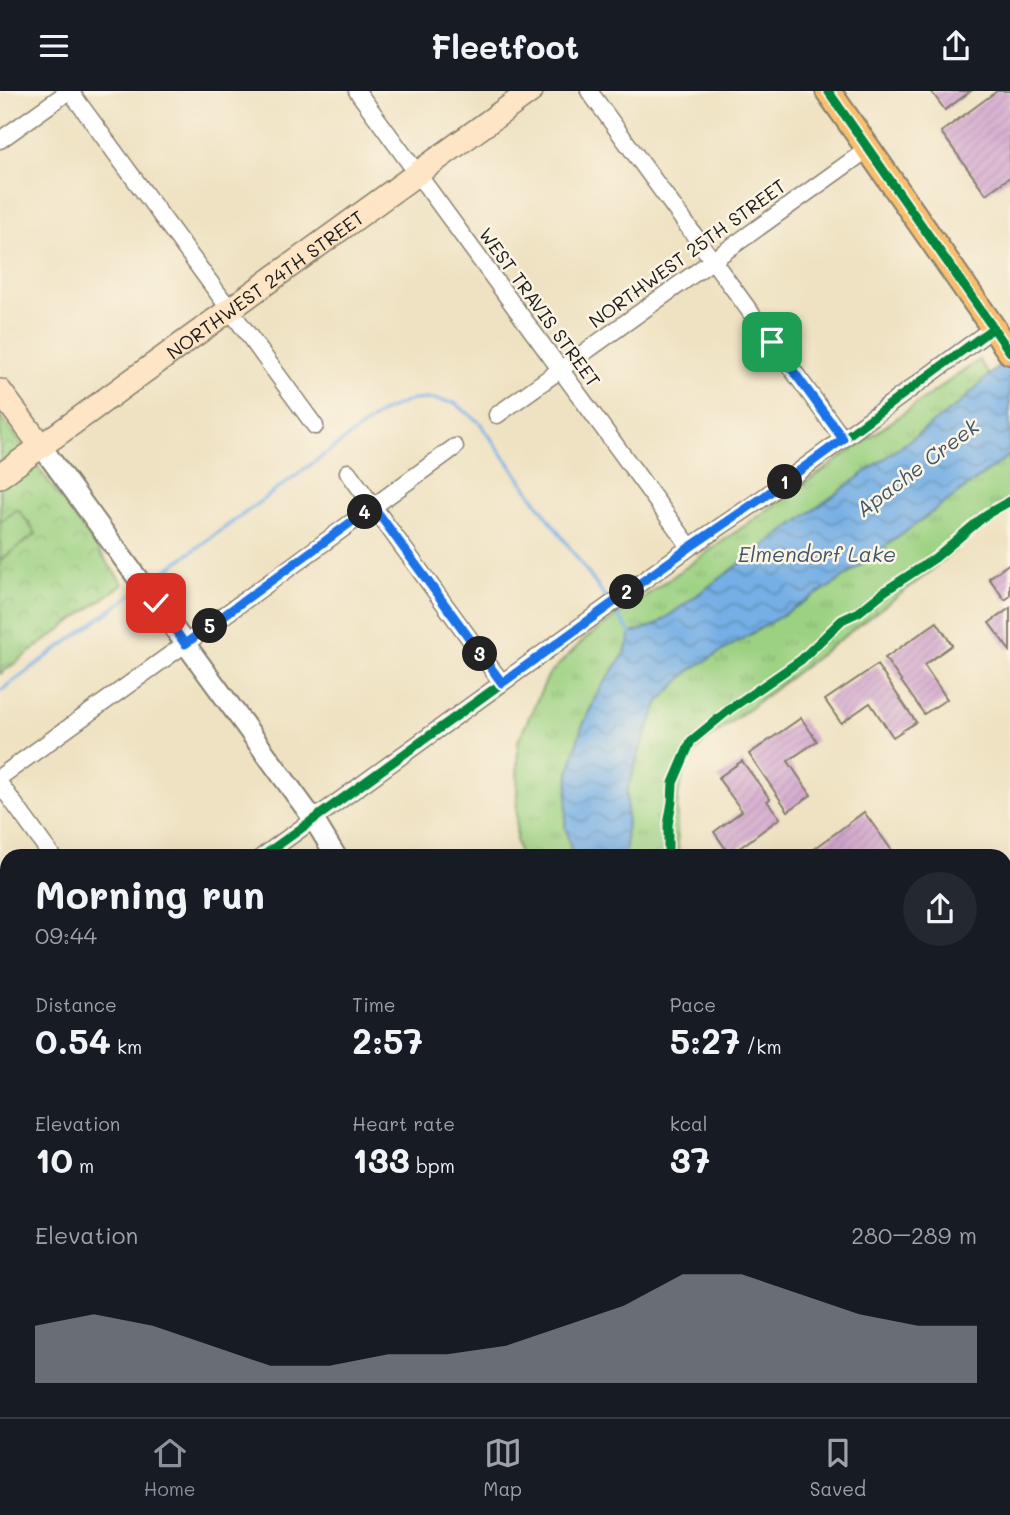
<!DOCTYPE html>
<meta charset="utf-8">
<style>
:root{--surface:#171b24;--page:#242831;--text:#f1f3f6;--muted:#9ea1a6;--line:#363941;--accent:#8c9099}
body{margin:0;font-family:Mali,sans-serif;background:var(--page);color:var(--text);height:100vh;display:flex;flex-direction:column;font-size:26px;white-space:nowrap}
*{box-sizing:border-box;margin:0}
p{font-size:23px;color:var(--muted)}
.icon{flex:none;width:38px;height:38px;fill:none;stroke:currentColor;stroke-width:2;stroke-linecap:round;stroke-linejoin:round}
.map{position:relative;flex:1;overflow:hidden}
.drawer{position:absolute;left:0px;top:758px;width:1012px;height:569px;display:flex;flex-direction:column;background:var(--surface);border-radius:21px 21px 0 0;box-shadow:0 7px 28px #0002}
.drawer>*{flex:none}
.pin{position:absolute;display:grid;place-items:center;width:60px;height:60px;color:#fff;margin:-30px;border-radius:14px;box-shadow:0 4px 10px #0006}
.km{position:absolute;width:35px;height:35px;margin:-18px;border-radius:50%;background:#222;color:#fff;font-size:19px;line-height:35px;text-align:center}
.round{display:grid;place-items:center;flex:none;width:74px;height:74px;border-radius:37px;background:var(--page)}
.head{display:flex;align-items:center;justify-content:space-between;height:119px;padding:0 35px}
h1{font-size:38px;font-weight:800;line-height:52px}
.stats{display:grid;grid-template-columns:repeat(3,1fr);gap:10px;height:119px;padding:7px 35px}
.stats div{display:grid;align-content:center}
.stats b{font-size:35px;font-weight:800}
.stats small{font-size:19px;font-weight:400}
.stats p{font-size:19px}
.chart{height:196px;padding:14px 35px}
.chart p{display:flex;justify-content:space-between}
.chart svg{width:100%;height:126px;margin-top:7px;fill:var(--accent);opacity:.7}
header{display:flex;justify-content:space-between;align-items:center;height:91px;padding:0 35px;background:var(--surface);font-size:32px;font-weight:800}
.tabs{display:flex;justify-content:space-around;align-items:center;height:98px;border-top:2px solid var(--line);background:var(--surface);font-size:19px;color:var(--muted)}
.tabs a{display:grid;justify-items:center;gap:4px}
.tabs .current{color:var(--accent)}
.map>svg:first-child{display:block}
.grass{fill:url(#grass-tufts);stroke:#5c764f;stroke-width:2}
.park{fill:url(#park-crowns);stroke:#5c764f;stroke-width:2}
.pitch{fill:#9cd182;stroke:#5c764f;stroke-width:2}
.water{fill:url(#water-waves);stroke:#486680;stroke-width:2}
.lines{fill:none;stroke-linecap:round;stroke-linejoin:round}
.stream{stroke:#74afe5;stroke-width:3.5}
.river{stroke:#74afe5;stroke-width:23}
.building{fill:url(#building-hatch)}
.minor-casing{stroke:#867f6f;stroke-width:19}
.tertiary-casing{stroke:#867f6f;stroke-width:23}
.secondary-casing{stroke:#867f6f;stroke-width:26}
.primary-casing{stroke:#867f6f;stroke-width:28}
.minor{stroke:#fff;stroke-width:16}
.tertiary{stroke:#fff;stroke-width:19}
.secondary{stroke:#fde5c5;stroke-width:23}
.primary{stroke:#f9bf6d;stroke-width:24}
.cycleway-casing{stroke:#fcf5e5;stroke-width:13}
.cycleway{stroke:#00873e;stroke-width:9}
.route-casing{stroke:#fff;stroke-width:14}
.route{stroke:#1a73e8;stroke-width:9}
.labels{text-anchor:middle;dominant-baseline:central;stroke-width:5;stroke-linejoin:round;paint-order:stroke}
.street-label{font-size:19px;fill:#1c1c1c;stroke:#fcf5e5}
.water-label{font-size:21px;font-style:italic;fill:#3f576c;stroke:#fcf5e5}
</style>
<header><svg class="icon" aria-label="menu" viewBox="0 0 24 24"><path d="M4 6h16M4 12h16M4 18h16"/></svg>Fleetfoot<svg class="icon" aria-label="share" viewBox="0 0 24 24"><path d="M12 15V3M7 8l5-5 5 5M5 13v7h14v-7"/></svg></header>
<div class="map">
<svg width="1010" height="1326" viewBox="0 0 1010 1326">
<defs>
<pattern id="grass-tufts" width="24" height="20" patternUnits="userSpaceOnUse" patternTransform="scale(1.75)"><rect width="24" height="20" fill="#9cd182"/><path d="M3 7l-1-3M5 7V3M7 7l1-3M15 17l-1-3M17 17v-4M19 17l1-3" fill="none" stroke="#86b370"/></pattern>
<pattern id="park-crowns" width="20" height="18" patternUnits="userSpaceOnUse" patternTransform="scale(1.75)"><rect width="20" height="18" fill="#9cd182"/><path d="M2 6a3 3 0 1 1 6 0M12 15a3 3 0 1 1 6 0" fill="none" stroke="#86b370"/></pattern>
<pattern id="water-waves" width="16" height="10" patternUnits="userSpaceOnUse" patternTransform="scale(1.75)"><rect width="16" height="10" fill="#74afe5"/><path d="M0 5q4-4 8 0t8 0" fill="none" stroke="#5e8eb9"/></pattern>
<pattern id="building-hatch" width="6" height="6" patternUnits="userSpaceOnUse" patternTransform="scale(1.75)"><rect width="6" height="6" fill="#d2a6cd"/><path d="M-1 1l2-2M0 6l6-6M5 7l2-2" fill="none" stroke="#b48eaf"/></pattern>
</defs>
<rect width="100%" height="100%" fill="#fcf5e5"/>
<filter id="ink" filterUnits="userSpaceOnUse"><feTurbulence type="fractalNoise" baseFrequency=".0143" numOctaves="2"/><feDisplacementMap in="SourceGraphic" scale="14" xChannelSelector="R" yChannelSelector="G"/><feConvolveMatrix kernelMatrix="1 2 1 2 8 2 1 2 1" color-interpolation-filters="sRGB"/></filter>
<filter id="wash" filterUnits="userSpaceOnUse"><feTurbulence type="fractalNoise" baseFrequency=".00686" numOctaves="4" result="noise"/><feDisplacementMap in="SourceGraphic" scale="28" xChannelSelector="R" yChannelSelector="G"/><feGaussianBlur stdDeviation="1.57" result="paint"/><feColorMatrix in="noise" values="0 0 0 0 0 0 0 0 0 0 0 0 0 0 0 0 0 1.4 0 .05"/><feComposite in="paint" operator="in"/></filter>
<g filter="url(#wash)">
<rect width="100%" height="100%" fill="#efe2c2"/>
<path class="grass" d="M979 269 1010 315V411L928 482 702 653C697 659 692 665 689 672 673 700 676 734 679 765H519L516 750 518 650 549 583 586 547Z
M1005 1285 1010 1293V1326H829L825 1320H1004Z"/>
<path class="park" d="M0 324 123 493 0 583Z
M276 1320H698L703 1326H267Z"/>
<path class="pitch" d="M18 418 36 443 0 469V431Z"/>
<path class="water" d="M1010 264V364L836 492 689 580 659 611 641 656 627 701 626 765H572L565 735 569 682 581 638 598 601 625 562 631 542 656 534 959 313Z
M908 1320H950L955 1326H913Z"/>
<g class="lines">
<path class="stream" d="M149 492 384 320 411 309 431 308 455 312 480 332 608 510
M614 519 632 544
M0 600 137 500"/>
<path class="river" d="M665 1326V1320"/>
</g>
<g id="blocks">
<path class="building" d="M931 0H971L945 19Z
M997 0H1010V86L986 103 941 41Z
M1010 472V505L1005 509 989 487Z
M1010 517V560L989 532Z
M937 531 952 554 924 574 947 608 924 623 885 567Z
M877 574 916 631 893 646 870 612 841 632 825 609Z
M801 627 817 650 788 670 811 704 788 720 749 663Z
M742 670 770 708 767 710 780 727 730 764 714 741 742 720 718 687Z
M864 721 896 765H805Z"/>
</g>
</g>
<g filter="url(#ink)">
<use href="#blocks" fill-opacity="0" stroke="#867f6f" stroke-width="2"/>
<g class="lines">
<g class="minor-casing">
<path id="minor" d="M70 0 315 335
M357 0 690 456
M589 0 843 348
M0 49 69 0
M497 324 868 58
M348 381 502 592
M0 686 185 553 455 356
M0 693 52 765
M263 765 690 456 763 407 993 237
M1004 903 1010 899
M0 954 7 964
M1004 1147 1010 1155
M0 1258 7 1268
M45 1320 50 1326
M268 1320 273 1326
M237 1326 246 1320"/>
</g>
<g class="tertiary-casing">
<path id="tertiary" d="M41 355 314 729 336 765
M722 1320 726 1326"/>
</g>
<g class="secondary-casing">
<g id="secondary">
<path d="M0 300 41 355"/>
<path id="s1" d="M0 385 531 0"/>
</g>
</g>
<g class="primary-casing">
<path id="primary" d="M828 0 1010 261"/>
</g>
<use href="#minor" class="minor"/>
<use href="#tertiary" class="tertiary"/>
<use href="#secondary" class="secondary"/>
<use href="#primary" class="primary"/>
<g class="cycleway-casing">
<path id="cycleway" d="M828 0 1010 261
M263 765 690 456 763 407 993 237
M668 765V734L672 711 673 692 691 650 730 618 801 569 842 529 859 521 885 500 935 467 987 423 1010 410"/>
</g>
<use href="#cycleway" class="cycleway"/>
</g>
</g>
<g class="lines" filter="url(#ink)">
<g class="route-casing">
<path id="route" d="M156 512 185 553 373 415 502 592 690 456 762 407 843 348 772 251"/>
</g>
<use href="#route" class="route"/>
</g>
<g class="labels">
<g class="street-label">
<text transform="translate(687 162) rotate(-36)">NORTHWEST 25TH STREET</text>
<text stroke="none"><textPath href="#s1" startOffset="327">NORTHWEST 24TH STREET</textPath></text>
<text transform="translate(540 216) rotate(54)">WEST TRAVIS STREET</text>
</g>
<g class="water-label">
<text transform="translate(917 376) rotate(-37)">Apache Creek</text>
<text x="817" y="462">Elmendorf Lake</text>
</g>
</g>
</svg>
<div class="pin" style="left:772px;top:251px;background:#1e9e55"><svg class="icon" aria-label="arrive" viewBox="0 0 24 24"><path d="M6 21V4h12l-3 4 3 4H6"/></svg></div>
<div class="pin" style="left:156px;top:512px;background:#d93025"><svg class="icon" aria-label="check" viewBox="0 0 24 24"><path d="M5 12l5 5 9-10"/></svg></div>
<b class="km" style="left:785px;top:391px">1</b>
<b class="km" style="left:627px;top:501px">2</b>
<b class="km" style="left:480px;top:563px">3</b>
<b class="km" style="left:365px;top:421px">4</b>
<b class="km" style="left:210px;top:535px">5</b>
<section class="drawer">
<div class="head"><div><h1>Morning run</h1><p>09:44</p></div><a class="round"><svg class="icon" aria-label="share" viewBox="0 0 24 24"><path d="M12 15V3M7 8l5-5 5 5M5 13v7h14v-7"/></svg></a></div>
<div class="stats">
<div><p>Distance</p><b>0.54<small> km</small></b></div>
<div><p>Time</p><b>2:57</b></div>
<div><p>Pace</p><b>5:27<small> /km</small></b></div>
</div>
<div class="stats">
<div><p>Elevation</p><b>10<small> m</small></b></div>
<div><p>Heart rate</p><b>133<small> bpm</small></b></div>
<div><p>kcal</p><b>37</b></div>
</div>
<div class="chart"><p><span>Elevation</span>280–289 m</p>
<svg viewBox="0 0 160 44" preserveAspectRatio="none"><path d="M0 44V24L10 20L20 24L30 31L40 38L50 38L60 34L70 34L80 31L90 24L100 17L110 6L120 6L130 13L140 20L150 24L160 24V44z"/></svg>
</div>
</section>
</div>
<nav class="tabs">
<a class="current"><svg class="icon" aria-label="home" viewBox="0 0 24 24"><path d="M3 11l9-7 9 7M6 9v11h12V9"/></svg>Home</a>
<a><svg class="icon" aria-label="map" viewBox="0 0 24 24"><path d="M3 6l6-2 6 2 6-2v14l-6 2-6-2-6 2zM9 4v14M15 6v14"/></svg>Map</a>
<a><svg class="icon" aria-label="saved" viewBox="0 0 24 24"><path d="M7 4h10v16l-5-4-5 4z"/></svg>Saved</a>
</nav>
